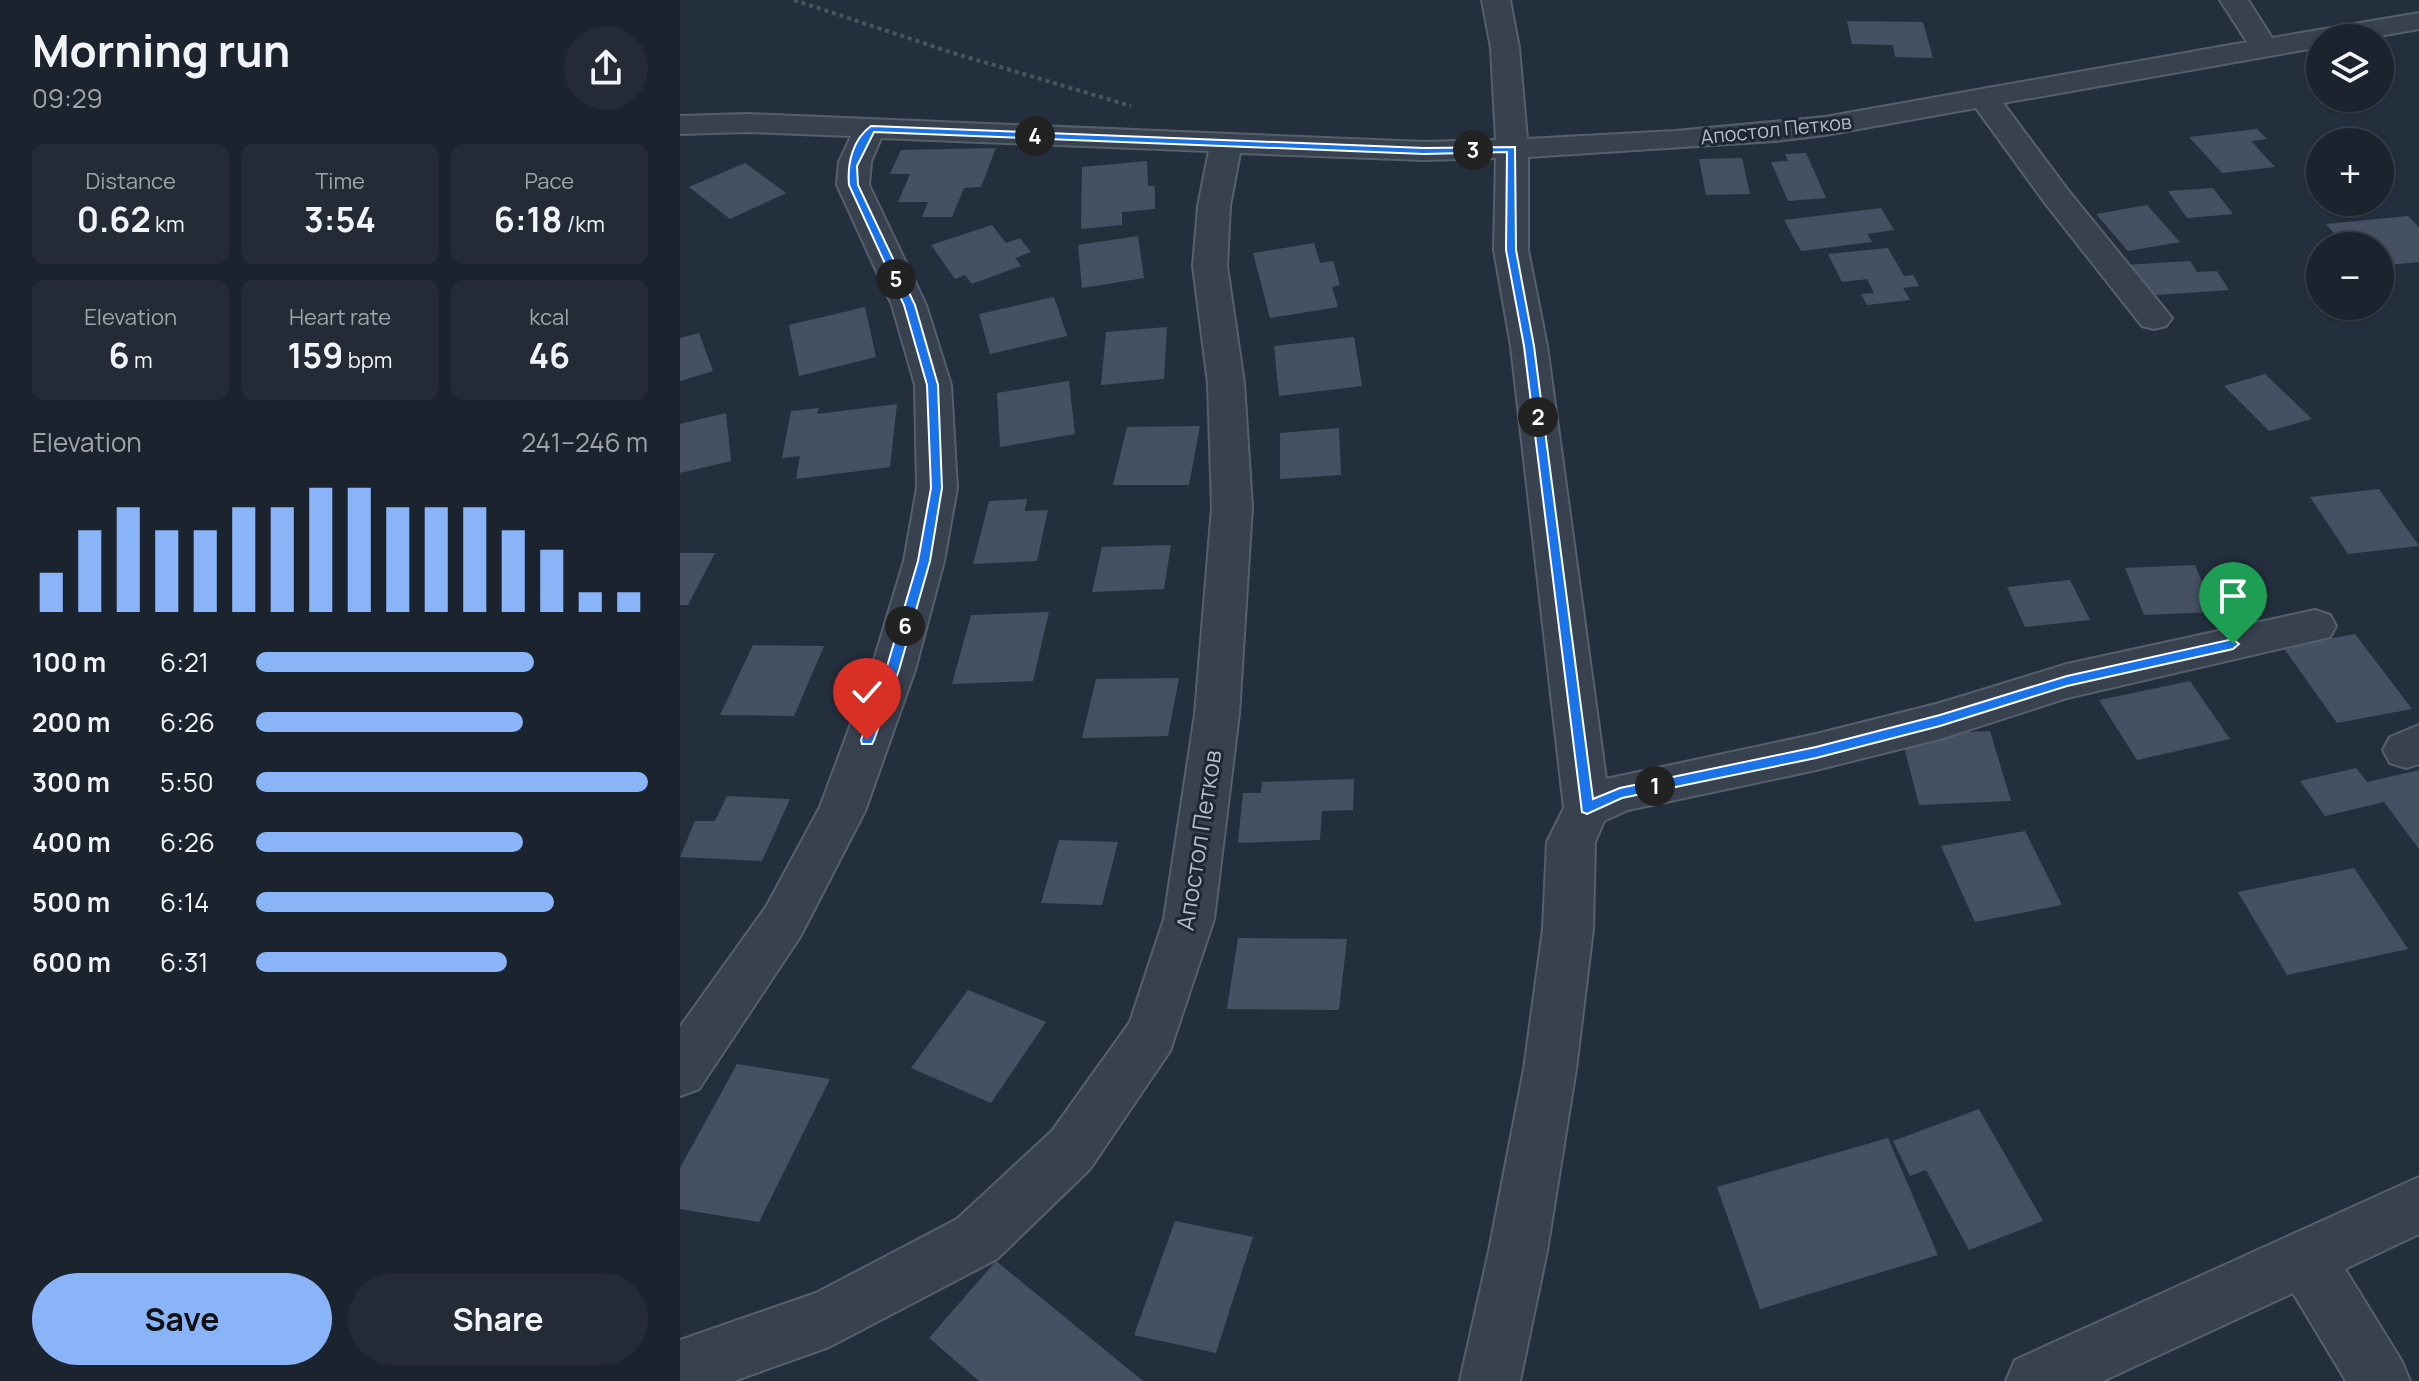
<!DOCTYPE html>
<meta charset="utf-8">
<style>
:root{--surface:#1b232e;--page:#242b36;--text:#f1f3f6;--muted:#a0a4aa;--line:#39404a;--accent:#8ab4f8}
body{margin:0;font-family:Manrope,sans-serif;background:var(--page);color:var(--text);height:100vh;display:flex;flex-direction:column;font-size:30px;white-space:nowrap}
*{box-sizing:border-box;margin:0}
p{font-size:26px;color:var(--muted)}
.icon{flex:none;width:44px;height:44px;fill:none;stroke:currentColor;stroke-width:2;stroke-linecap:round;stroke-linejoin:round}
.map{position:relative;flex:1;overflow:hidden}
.panel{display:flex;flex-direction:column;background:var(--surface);width:680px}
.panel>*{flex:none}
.fabs{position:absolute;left:1626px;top:24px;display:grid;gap:16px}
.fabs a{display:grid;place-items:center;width:88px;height:88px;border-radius:50%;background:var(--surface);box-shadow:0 2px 6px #0004,0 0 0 2px var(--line);font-size:40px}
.pin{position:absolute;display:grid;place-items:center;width:68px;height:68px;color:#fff;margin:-82px -34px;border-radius:50% 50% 50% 0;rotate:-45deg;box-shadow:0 0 8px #0007}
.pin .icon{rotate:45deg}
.km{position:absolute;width:40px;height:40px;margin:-20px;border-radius:50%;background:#222;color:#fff;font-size:22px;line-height:40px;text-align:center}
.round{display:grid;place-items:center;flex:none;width:84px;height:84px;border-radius:42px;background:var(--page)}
.head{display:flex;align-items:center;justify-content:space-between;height:136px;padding:0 32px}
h1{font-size:44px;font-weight:700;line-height:60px}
.stats{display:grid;grid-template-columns:repeat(3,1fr);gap:12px;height:136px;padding:8px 32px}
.stats div{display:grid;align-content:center;border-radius:12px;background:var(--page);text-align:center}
.stats b{font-size:34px;font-weight:700}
.stats small{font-size:22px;font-weight:400}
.stats p{font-size:22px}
.chart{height:224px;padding:16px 32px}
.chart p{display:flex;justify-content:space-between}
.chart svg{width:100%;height:144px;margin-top:8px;stroke:var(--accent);stroke-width:6}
.cta{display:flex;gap:16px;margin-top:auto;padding:16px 32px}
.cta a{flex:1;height:92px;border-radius:48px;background:var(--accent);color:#111;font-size:32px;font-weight:700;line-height:92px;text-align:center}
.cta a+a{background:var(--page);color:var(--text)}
ul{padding:0 32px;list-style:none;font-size:26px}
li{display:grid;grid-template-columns:128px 96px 1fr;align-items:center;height:60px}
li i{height:20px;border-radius:10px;background:var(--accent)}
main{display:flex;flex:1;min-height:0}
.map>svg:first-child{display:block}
.building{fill:#455162}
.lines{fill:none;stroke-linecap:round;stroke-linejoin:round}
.minor-casing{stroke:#565f6c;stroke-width:4}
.path{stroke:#44595c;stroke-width:4;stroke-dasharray:4 4;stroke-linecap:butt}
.minor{fill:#38414e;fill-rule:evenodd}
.route{fill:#1a73e8;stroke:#fff;stroke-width:2}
.labels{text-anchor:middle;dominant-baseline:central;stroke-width:6;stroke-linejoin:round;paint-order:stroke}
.far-street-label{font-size:20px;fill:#b4bcc9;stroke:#1d2633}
.street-label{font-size:24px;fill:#b4bcc9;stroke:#1d2633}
</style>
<main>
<section class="panel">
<div class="head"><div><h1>Morning run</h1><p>09:29</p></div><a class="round"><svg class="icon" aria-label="share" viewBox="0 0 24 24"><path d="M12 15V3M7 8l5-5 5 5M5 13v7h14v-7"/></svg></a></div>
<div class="stats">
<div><p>Distance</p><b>0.62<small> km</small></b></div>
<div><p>Time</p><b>3:54</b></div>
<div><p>Pace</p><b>6:18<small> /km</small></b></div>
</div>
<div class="stats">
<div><p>Elevation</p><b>6<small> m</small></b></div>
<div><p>Heart rate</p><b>159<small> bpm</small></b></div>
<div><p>kcal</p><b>46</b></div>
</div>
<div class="chart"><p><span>Elevation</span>241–246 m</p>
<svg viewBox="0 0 160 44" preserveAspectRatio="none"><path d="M5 44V32M15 44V19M25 44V12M35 44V19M45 44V19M55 44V12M65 44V12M75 44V6M85 44V6M95 44V12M105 44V12M115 44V12M125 44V19M135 44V25M145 44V38M155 44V38"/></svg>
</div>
<ul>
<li><b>100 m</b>6:21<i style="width:71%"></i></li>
<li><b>200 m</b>6:26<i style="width:68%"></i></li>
<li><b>300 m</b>5:50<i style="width:100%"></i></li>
<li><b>400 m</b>6:26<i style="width:68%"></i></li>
<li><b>500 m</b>6:14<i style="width:76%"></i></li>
<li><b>600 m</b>6:31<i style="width:64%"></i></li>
</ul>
<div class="cta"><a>Save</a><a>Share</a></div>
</section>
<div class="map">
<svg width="1739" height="1381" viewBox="0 0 1739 1381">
<rect width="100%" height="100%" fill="#242f3e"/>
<path class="building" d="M1167 21 1243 22 1253 58 1215 57 1213 45 1172 44Z
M1577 129 1587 139 1571 141 1595 167 1542 173 1509 137Z
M316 148 301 187 284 188 272 217H242L248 202H218L230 174H210L221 150Z
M1126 153 1146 198 1108 201 1091 162 1108 161 1105 154Z
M1062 158 1070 194 1026 195 1019 159Z
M467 161 468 186H475V209L442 212V225L401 229 402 167Z
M65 163 106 193 50 219 9 187Z
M1533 188 1553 214 1507 218 1488 191Z
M1467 205 1500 242 1448 251 1416 214Z
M1201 208 1214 230 1187 234 1192 242 1121 251 1104 220Z
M1728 216 1739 227V262L1700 266V246H1665L1646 224Z
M312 225 326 243 340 238 351 252 335 258 341 266 292 284 285 275 275 279 251 245Z
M458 236 464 278 402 288 398 245Z
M634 243 640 263 653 261 660 285 652 287 658 307 590 318 573 253Z
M1208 248 1224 276 1233 275 1239 286 1223 288 1230 300 1187 305 1181 294 1194 293 1187 279 1162 282 1148 254Z
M1510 261 1517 272 1537 271 1549 290 1462 296 1444 265Z
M374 297 387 336 310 354 299 314Z
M185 307 196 357 119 376 109 325Z
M487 327 484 379 421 385 426 332Z
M19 333 33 371 0 381V338Z
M674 337 682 386 599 396 594 346Z
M1585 374 1632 419 1589 431 1544 386Z
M389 381 395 434 320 447 317 393Z
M217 404 210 467 116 479 120 456 102 458 111 411 139 408 137 414Z
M46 413 51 461 0 473V424Z
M520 426 509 485H433L447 427Z
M659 428 661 475 600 479V433Z
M1699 489 1739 546 1668 554 1630 497Z
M347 499 345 511 368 510 357 561 293 564 309 501Z
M491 545 484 589 412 592 422 547Z
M0 553H35L8 605H0Z
M1515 565 1535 612 1464 615 1445 568Z
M1390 580 1410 620 1345 627 1327 587Z
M369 612 353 681 272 684 291 615Z
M1675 634 1732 709 1657 723 1603 647Z
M73 645 144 646 114 716 40 715Z
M499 678 488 736 402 738 416 679Z
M1510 681 1550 739 1457 760 1419 700Z
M1310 731 1331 801 1239 805 1221 735Z
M1676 768 1687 782 1739 770V849L1704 802 1645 816 1620 781Z
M674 779 673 810 642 811 640 840 558 843 563 793H581L582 782Z
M47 796 110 799 82 861 0 857 15 821H35Z
M1345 831 1382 905 1295 922 1261 846Z
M379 840 438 842 422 905 361 903Z
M1674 868 1728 949 1607 975 1558 892Z
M558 938 667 939 659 1010 547 1009Z
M288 990 366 1022 311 1103 231 1068Z
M57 1064 150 1079 79 1222 0 1209V1168Z
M1299 1109 1363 1221 1289 1250 1246 1170 1230 1176 1213 1141Z
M1208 1138 1258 1255 1080 1309 1037 1187Z
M495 1221 573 1237 536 1353 454 1335Z
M316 1261 463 1381H299L249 1338Z"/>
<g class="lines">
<g class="minor-casing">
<path id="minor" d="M802 0H830L839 48 847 139 995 131 1145 117 1567 42 1540 0H1568L1592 38 1739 13V29L1689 38H1640V47L1323 103 1387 189 1492 318 1486 326 1474 329 1462 326 1365 203 1296 108 1145 135 1095 141 848 157V250L867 346 926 779 1136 734 1260 703 1387 664 1635 610 1650 615 1656 626 1650 637 1387 698 1260 739 1136 770 948 810 924 821 915 842 913 929 896 1069 867 1251 840 1381H780L809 1251 844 1069 863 929 867 842 884 808 831 346 814 250 816 158 744 160 560 153 550 206 547 266 564 383 572 507 559 714 534 919 490 1051 410 1169 317 1259 149 1347 54 1381H0V1340L136 1293 277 1219 372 1131 450 1022 484 919 515 714 532 507 528 383 513 266 518 206 529 151 201 138 191 162 189 185 246 305 271 385 277 488 264 561 235 670 185 811 120 937 19 1089 0 1096V1027L86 907 140 807 191 670 224 561 237 488 235 385 212 305 157 185 159 162 171 136 67 132 0 134V116L67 114 744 142 816 140 811 48Z
M1739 725V764L1726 768 1710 763 1703 750 1710 737Z
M1739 1177V1234L1665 1269 1721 1360 1730 1381H1666L1613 1293 1423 1381H1326L1335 1360Z"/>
</g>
<path class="path" d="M114 0 270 52 451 106"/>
<use href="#minor" class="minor"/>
</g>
<path class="route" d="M191 126 744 148 835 147 836 250 854 346 913 799 940 788 1136 747 1260 715 1387 676 1553 639 1559 644 1553 649 1387 686 1260 726 1136 758 942 798 907 814 902 812 844 346 826 250 827 152 744 154 194 132 177 166 178 185 235 305 258 385 262 488 250 561 219 670 194 740 192 744H182L181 740 206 670 238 561 251 488 247 385 224 305 169 185C167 163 173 139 191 126Z"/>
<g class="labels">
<g class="far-street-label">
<text transform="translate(1096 129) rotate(-6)">Апостол Петков</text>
</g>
<g class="street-label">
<text transform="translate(518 840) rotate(-81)">Апостол Петков</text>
</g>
</g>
</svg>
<div class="fabs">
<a><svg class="icon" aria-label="layers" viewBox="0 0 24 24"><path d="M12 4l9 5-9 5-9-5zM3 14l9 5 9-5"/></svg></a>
<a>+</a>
<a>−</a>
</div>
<div class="pin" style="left:1553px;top:644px;background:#1e9e55"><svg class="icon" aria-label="arrive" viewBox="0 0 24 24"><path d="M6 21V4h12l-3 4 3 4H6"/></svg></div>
<div class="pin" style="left:187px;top:740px;background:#d93025"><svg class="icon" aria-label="check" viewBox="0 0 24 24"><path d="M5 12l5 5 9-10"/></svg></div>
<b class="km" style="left:975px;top:786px">1</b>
<b class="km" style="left:858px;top:417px">2</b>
<b class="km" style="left:793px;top:150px">3</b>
<b class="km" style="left:355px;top:136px">4</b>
<b class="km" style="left:216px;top:279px">5</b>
<b class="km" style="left:225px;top:626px">6</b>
</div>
</main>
